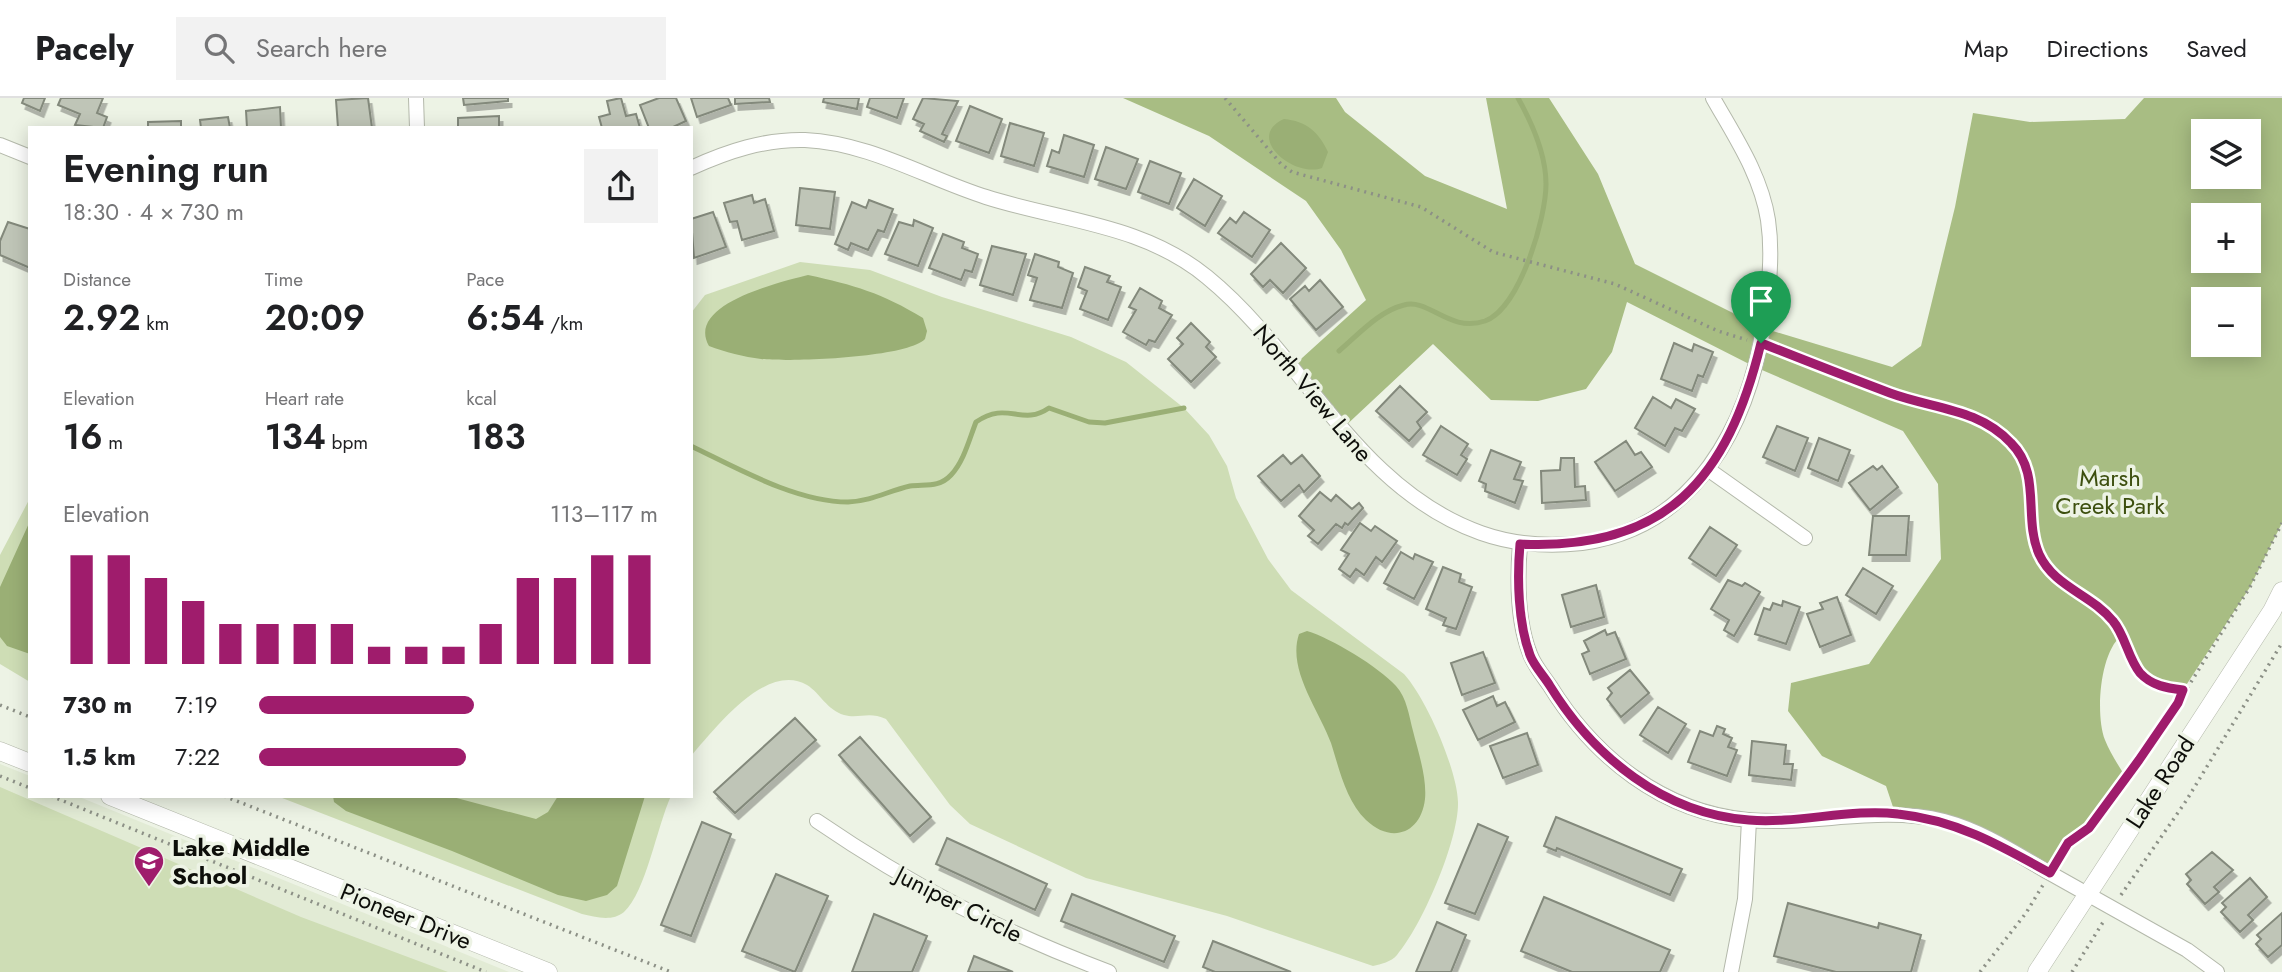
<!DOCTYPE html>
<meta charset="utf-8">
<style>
:root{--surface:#fff;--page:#f2f2f2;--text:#202124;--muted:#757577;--line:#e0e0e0;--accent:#9f1c6c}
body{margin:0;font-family:Jost,sans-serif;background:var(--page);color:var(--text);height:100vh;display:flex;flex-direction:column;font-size:26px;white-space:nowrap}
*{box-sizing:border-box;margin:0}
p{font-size:23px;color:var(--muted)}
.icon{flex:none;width:38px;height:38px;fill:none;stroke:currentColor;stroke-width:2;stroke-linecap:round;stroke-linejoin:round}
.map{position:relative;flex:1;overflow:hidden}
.panel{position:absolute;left:28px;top:28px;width:665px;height:672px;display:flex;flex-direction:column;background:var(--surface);border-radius:0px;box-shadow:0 4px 18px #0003}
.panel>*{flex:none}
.controls{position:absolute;left:2191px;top:21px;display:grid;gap:14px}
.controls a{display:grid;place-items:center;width:70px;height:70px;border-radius:0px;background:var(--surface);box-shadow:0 4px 18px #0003;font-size:35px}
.pin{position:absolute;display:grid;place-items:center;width:60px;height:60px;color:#fff;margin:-72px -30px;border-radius:50% 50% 50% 0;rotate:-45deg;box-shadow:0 0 7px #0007}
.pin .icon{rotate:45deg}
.round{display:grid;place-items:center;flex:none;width:74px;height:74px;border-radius:0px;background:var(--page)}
.headline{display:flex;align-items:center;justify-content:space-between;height:119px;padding:0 35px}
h1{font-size:38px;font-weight:600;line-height:52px}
.stats{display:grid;grid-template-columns:repeat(3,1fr);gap:10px;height:119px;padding:7px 35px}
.stats div{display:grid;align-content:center}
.stats b{font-size:35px;font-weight:600}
.stats small{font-size:19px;font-weight:400}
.stats p{font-size:19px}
.chart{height:196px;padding:14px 35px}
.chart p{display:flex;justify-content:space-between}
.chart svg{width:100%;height:126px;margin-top:7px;stroke:var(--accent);stroke-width:6}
ul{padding:0 35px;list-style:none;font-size:23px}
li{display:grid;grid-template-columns:112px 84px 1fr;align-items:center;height:52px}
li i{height:18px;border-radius:9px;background:var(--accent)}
header{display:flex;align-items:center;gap:42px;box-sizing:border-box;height:98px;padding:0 35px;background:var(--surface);border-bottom:2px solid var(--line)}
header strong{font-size:33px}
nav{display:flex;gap:38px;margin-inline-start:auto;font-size:24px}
.search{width:490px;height:63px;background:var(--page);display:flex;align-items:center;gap:18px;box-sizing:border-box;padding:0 24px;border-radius:0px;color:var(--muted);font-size:26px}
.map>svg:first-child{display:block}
.built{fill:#e2ebd5}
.green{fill:#ceddb5}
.forest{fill:#a8bd83;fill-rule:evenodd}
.water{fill:#9aaf75}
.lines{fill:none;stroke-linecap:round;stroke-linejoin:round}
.stream{stroke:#9aaf75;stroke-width:5}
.building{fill:#bfc5b7;stroke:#83897b;stroke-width:2;filter:url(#shadow)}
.minor-casing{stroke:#b4b9ab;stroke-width:16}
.tertiary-casing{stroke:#b4b9ab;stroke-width:19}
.path{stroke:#8c9086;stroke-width:3.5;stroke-dasharray:2 5;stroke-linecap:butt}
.minor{stroke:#fff;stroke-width:14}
.tertiary{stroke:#fff;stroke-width:18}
.route-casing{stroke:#fff;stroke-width:14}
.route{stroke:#9f1c6c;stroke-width:9}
.labels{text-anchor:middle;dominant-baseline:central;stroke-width:7;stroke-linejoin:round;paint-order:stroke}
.street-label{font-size:24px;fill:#0d0e0a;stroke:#edf3e5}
.park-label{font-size:24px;fill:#3d4f0f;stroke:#edf3e5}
.poi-label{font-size:24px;font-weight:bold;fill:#0d0e0a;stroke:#edf3e5;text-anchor:start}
</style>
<header>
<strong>Pacely</strong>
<div class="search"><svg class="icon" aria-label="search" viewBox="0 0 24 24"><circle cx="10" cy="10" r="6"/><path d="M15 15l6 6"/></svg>Search here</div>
<nav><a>Map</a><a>Directions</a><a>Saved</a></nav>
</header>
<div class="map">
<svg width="2282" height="874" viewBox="0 0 2282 874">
<defs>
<filter id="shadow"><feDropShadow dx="3.5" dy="6" stdDeviation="0" flood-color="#0004"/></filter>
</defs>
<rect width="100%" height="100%" fill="#edf3e5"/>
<path class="built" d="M0 666 30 678V698H77L509 874H0Z"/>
<path class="green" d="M800 164 870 172 942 199 1071 239 1126 264 1184 310 1209 337 1227 368 1236 400 1268 461 1291 492 1404 576C1426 600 1457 671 1458 704 1459 742 1422 828 1397 857 1391 864 1381 866 1373 868L1227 818 1086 780 970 726 950 707 886 621C869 613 859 621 844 617 827 612 820 595 807 587 766 563 714 632 691 658V215L705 197Z
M30 400V584L0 566V457Z
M0 689 301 819 448 874H0Z
M277 698H671C657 728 646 794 624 814 612 824 595 819 582 816Z"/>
<path class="forest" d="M1123 0H1336L1345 14 1425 78 1507 111 1486 0H1549L1598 76 1635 166 1763 230 1892 269 1921 248 1955 109 1973 15 2030 24 2125 21 2144 0H2282V425L2250 489 2183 592C2144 588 2138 571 2121 538 2100 555 2095 616 2105 642 2110 655 2119 668 2126 680L2089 730 2068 745 2050 775 1984 738 1895 715 1886 688 1822 658 1788 613 1791 585 1869 566 1941 461 1938 386 1903 333 1755 269 1627 204 1612 254 1586 291 1538 303 1491 302 1433 246 1341 332 1291 270 1366 202 1341 152 1306 103 1209 38ZM2203 33H2249V79H2203ZM2203 117H2249V163H2203ZM2203 201H2249V247H2203Z"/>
<path class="water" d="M1284 21C1306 23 1319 34 1328 54L1322 70C1294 80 1244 39 1284 21Z
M808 177C854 187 882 195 923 220L927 233 925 241C907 260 789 264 761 261 744 259 725 254 709 248 685 206 781 184 808 177Z
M30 423V556L7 548 0 539V489Z
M1307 533C1331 540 1379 569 1396 588 1407 600 1409 618 1413 633 1418 653 1427 680 1425 701 1421 736 1391 746 1366 722 1346 703 1339 670 1331 645 1319 612 1287 572 1299 536Z
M333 698H449L536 721 548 714 558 698H645L617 788 607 797 586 803 558 797 452 753 346 713 334 704Z"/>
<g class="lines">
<path class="stream" d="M1339 253C1358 237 1379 213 1404 207 1429 200 1449 235 1485 223 1520 210 1546 120 1546 86 1546 56 1532 25 1518 0
M691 348C737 370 796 404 848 404 872 403 888 393 910 388 925 386 939 390 951 377 964 363 969 342 976 324 1008 302 1021 329 1049 310L1089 324 1105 325 1184 310"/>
</g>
<path class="building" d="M24 0H45L40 13 22 5Z
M61 0H103L97 15 107 19 103 30 75 27 80 16 58 7Z
M368 0 372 30H338L336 2Z
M463 0H508V3L464 7Z
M621 0 626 18 636 16 640 30H602L599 19 610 16 607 3Z
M659 0H676L686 23 671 30H649L640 7Z
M691 0H728L731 7 697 19Z
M735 0H769L770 4 735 6Z
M824 0H859L857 11 823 4Z
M870 0H904L897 20 867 9Z
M923 0 958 3 942 36 947 38 944 44 920 33 924 26 913 21Z
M970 8 1002 21 989 55 956 43Z
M280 9 281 30H247L246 13Z
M499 18V30H458V20Z
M228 19 230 30H201L200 22Z
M181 23V30H148V24Z
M1010 25 1044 35 1034 68 1001 58Z
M1064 37 1094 47 1084 79 1047 68 1052 52 1059 55Z
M1106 49 1138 61 1126 91 1095 81Z
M1150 63 1181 75 1169 106 1138 94Z
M1194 81 1222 98 1205 128 1177 110Z
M800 90 835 94 830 131 796 127Z
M752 97 754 105 765 101 774 133 742 142 737 123 730 124 724 105Z
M869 102 893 111 884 134 878 132 868 152 851 145 848 152 835 146 852 104 866 110Z
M713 114 726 149 694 160 691 121Z
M1244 114 1270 132 1252 159 1218 135 1230 120 1236 125Z
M914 122 933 130 918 168 885 156 899 124 913 128Z
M8 124 30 131V170L0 157V143Z
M943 136 964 144 962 150 978 156 972 174 965 172 961 182 929 170Z
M1281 145 1306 170 1283 195 1270 182 1263 189 1251 176Z
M992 148 1026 156 1013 197 980 187Z
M1035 156 1059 164 1058 169 1073 175 1062 210 1030 202 1037 180 1028 177Z
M1085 169 1110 178 1107 184 1121 189 1108 222 1080 211 1087 193 1078 189Z
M1320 182 1343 209 1316 232 1290 201 1305 188 1309 193Z
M1140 190 1162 203 1159 210 1172 217 1155 244 1149 242 1146 247 1123 234 1136 212 1129 209Z
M1191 225 1210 244 1206 249 1216 259 1191 284 1168 261 1183 246 1177 240Z
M1674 245 1692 253 1694 246 1713 254 1703 279 1698 277 1692 293 1661 281Z
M1400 288 1427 314 1417 324 1421 330 1409 343 1376 313Z
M1653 299 1671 310 1676 301 1695 311 1682 333 1675 330 1665 348 1635 330Z
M1441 328 1468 346 1461 357 1467 361 1457 377 1423 357Z
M1777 328 1808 340 1795 373 1763 359Z
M1819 340 1850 352 1838 383 1808 370Z
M1626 343 1635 357 1641 354 1652 369 1615 393 1595 364Z
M1491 352 1521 364 1514 381 1523 383 1515 405 1485 393 1486 386 1479 383Z
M1283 357 1291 366 1302 357 1320 378 1304 394 1299 387 1281 403 1258 378Z
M1561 360H1574L1575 389 1585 388 1586 402 1542 405 1541 373 1560 372Z
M1873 368 1877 372 1882 368 1898 389 1870 412 1849 385Z
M1320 394 1331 403 1336 397 1352 411 1359 405 1363 410 1348 427 1345 425 1342 430 1336 426 1318 446 1308 438 1314 432 1299 418Z
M1873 418H1909L1906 457H1869Z
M1360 425 1371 433 1375 428 1397 443 1382 464 1376 459 1364 477 1356 471 1350 479 1339 471 1349 456 1341 452Z
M1710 429 1737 447 1716 478 1689 460Z
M1401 454 1413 461 1415 456 1433 464 1414 501 1384 485Z
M1443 469 1461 476 1459 484 1472 489 1456 531 1443 527 1446 520 1426 511Z
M1863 470 1893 488 1876 516 1846 497Z
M1728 482 1742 488 1745 485 1760 494 1734 538 1724 532 1729 522 1711 511Z
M1596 487 1604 519 1571 529 1562 497Z
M1837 499 1851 537 1820 549 1807 516 1823 511 1820 505Z
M1783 503 1800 509 1786 546 1755 536 1764 510 1770 512 1773 505 1782 508Z
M1605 532 1607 537 1615 534 1626 561 1590 576 1582 556 1589 553 1584 543Z
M1483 554 1495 585 1462 597 1451 565Z
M1630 572 1649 595 1621 619 1607 601 1612 595 1608 590Z
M1493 598 1497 608 1505 604 1515 624 1478 642 1463 612Z
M1658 609 1686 626 1668 655 1640 637Z
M795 620 816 642 735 715 714 694Z
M1717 628 1725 631 1723 636 1732 640 1728 649 1737 652 1727 678 1688 664 1700 633 1713 638Z
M1527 635 1538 667 1503 680 1490 648Z
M860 639 931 719 910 738 839 657Z
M1752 643 1786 647 1784 666H1793L1791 682 1749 677Z
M1556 719 1682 771 1670 797 1557 750 1556 753 1544 748Z
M702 724 731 736 691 838 661 827Z
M1478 726 1508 739 1475 816 1445 805Z
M947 740 1047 786 1035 812 936 766Z
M2212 754 2233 772 2214 789 2219 794 2205 806 2187 786 2191 782 2186 776Z
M776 776 828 798 795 874 742 853Z
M2250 780 2267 799 2248 817 2253 822 2240 834 2221 814 2226 809 2222 805Z
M1072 796 1175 838 1164 864 1061 823Z
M1544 799 1670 852 1660 874H1572L1521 853Z
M1788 805 1878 830 1879 825 1921 837 1911 874H1836L1774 858Z
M2282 815V847L2268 859 2256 846 2261 841 2257 837Z
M874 816 927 838 912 874H852Z
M1437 824 1466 837 1451 874H1416Z
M1213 843 1291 874H1215L1203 869Z
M974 858 1013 874H968Z"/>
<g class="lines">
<g class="minor-casing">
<path id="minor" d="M416 0 417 30
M0 47 30 59
M691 70C728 53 765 41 805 42 870 45 926 80 986 99 1061 123 1143 126 1207 179 1305 259 1355 390 1481 435 1515 447 1547 449 1582 445 1695 430 1749 327 1764 224 1769 190 1773 156 1768 122 1761 77 1735 39 1713 0
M1709 372 1805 440
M1520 446C1517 482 1517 523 1530 556 1534 567 1543 578 1550 588 1594 659 1662 714 1748 722 1814 728 1879 707 1944 723 1982 733 2015 755 2048 774 2095 800 2141 826 2187 852L2217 874
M817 723C912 788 1000 833 1109 874
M1731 874 1745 801 1749 722"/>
</g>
<g class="tertiary-casing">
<path id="tertiary" d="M0 653 30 665
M110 698 548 874
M2037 874 2272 513 2282 493"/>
</g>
<path class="path" d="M1225 0 1281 66 1292 74 1421 109 1493 154 1615 186 1718 233 1747 242
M1774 251C1814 266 1854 284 1894 297 1936 309 1985 311 2015 348 2040 380 2024 420 2039 455 2055 491 2091 495 2113 522 2125 537 2127 560 2140 574 2152 587 2167 590 2183 592
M0 607 30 619
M0 678 30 690
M51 698 486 874
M224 698 671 874
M2057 762 2068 745 2089 730 2178 605 2250 489 2282 425
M2121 797 2186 703 2282 545
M1980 874 2026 815 2043 787
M2072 874 2105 821"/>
<use href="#minor" class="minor"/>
<use href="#tertiary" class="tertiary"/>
</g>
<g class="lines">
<g class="route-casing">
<path id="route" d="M1761 245C1804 262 1847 279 1890 295 1933 311 1978 310 2011 345 2042 376 2023 419 2039 456 2054 489 2091 496 2113 523 2125 537 2128 560 2140 575 2152 588 2167 590 2183 592L2178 605 2139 662 2089 730 2068 745 2050 775C2000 747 1956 722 1898 716 1852 710 1797 726 1749 722 1664 716 1594 659 1550 588 1544 578 1534 568 1530 557 1518 525 1517 480 1520 446 1666 453 1728 381 1761 245Z"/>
</g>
<use href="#route" class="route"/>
</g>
<defs>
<g id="school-pin" transform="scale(1.575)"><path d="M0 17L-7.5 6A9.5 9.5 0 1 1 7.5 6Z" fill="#9f1c6c" stroke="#edf3e5"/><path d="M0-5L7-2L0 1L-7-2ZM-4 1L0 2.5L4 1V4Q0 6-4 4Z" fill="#fff"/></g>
</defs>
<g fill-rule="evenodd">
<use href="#school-pin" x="149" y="763"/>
</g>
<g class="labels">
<g class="street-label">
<text transform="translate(1313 295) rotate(50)">North View Lane</text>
<text transform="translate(2160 684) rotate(-57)">Lake Road</text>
<text transform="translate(959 806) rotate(27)">Juniper Circle</text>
<text transform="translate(406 818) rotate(22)">Pioneer Drive</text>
</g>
<g class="park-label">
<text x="2110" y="379">Marsh<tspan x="2110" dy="28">Creek Park</tspan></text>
</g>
<g class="poi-label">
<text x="172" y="749">Lake Middle<tspan x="172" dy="28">School</tspan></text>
</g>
</g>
</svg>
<div class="controls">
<a><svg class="icon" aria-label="layers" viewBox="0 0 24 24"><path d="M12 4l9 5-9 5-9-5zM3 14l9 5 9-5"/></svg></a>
<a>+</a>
<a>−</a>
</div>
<div class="pin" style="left:1761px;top:245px;background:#1e9e55"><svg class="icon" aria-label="arrive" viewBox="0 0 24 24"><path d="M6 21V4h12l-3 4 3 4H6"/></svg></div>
<section class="panel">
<div class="headline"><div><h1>Evening run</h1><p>18:30 · 4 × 730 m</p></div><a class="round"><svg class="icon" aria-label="share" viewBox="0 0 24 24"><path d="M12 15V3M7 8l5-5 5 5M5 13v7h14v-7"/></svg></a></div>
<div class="stats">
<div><p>Distance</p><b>2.92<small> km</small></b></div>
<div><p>Time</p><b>20:09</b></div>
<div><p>Pace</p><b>6:54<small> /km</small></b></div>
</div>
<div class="stats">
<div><p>Elevation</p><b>16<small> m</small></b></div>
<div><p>Heart rate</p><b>134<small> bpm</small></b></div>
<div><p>kcal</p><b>183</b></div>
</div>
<div class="chart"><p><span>Elevation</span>113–117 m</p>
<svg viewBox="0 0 160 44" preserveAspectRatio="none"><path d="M5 44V6M15 44V6M25 44V14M35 44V22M45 44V30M55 44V30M65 44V30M75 44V30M85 44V38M95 44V38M105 44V38M115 44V30M125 44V14M135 44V14M145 44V6M155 44V6"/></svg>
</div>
<ul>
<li><b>730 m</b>7:19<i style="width:54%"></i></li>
<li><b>1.5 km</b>7:22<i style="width:52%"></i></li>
</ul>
</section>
</div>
